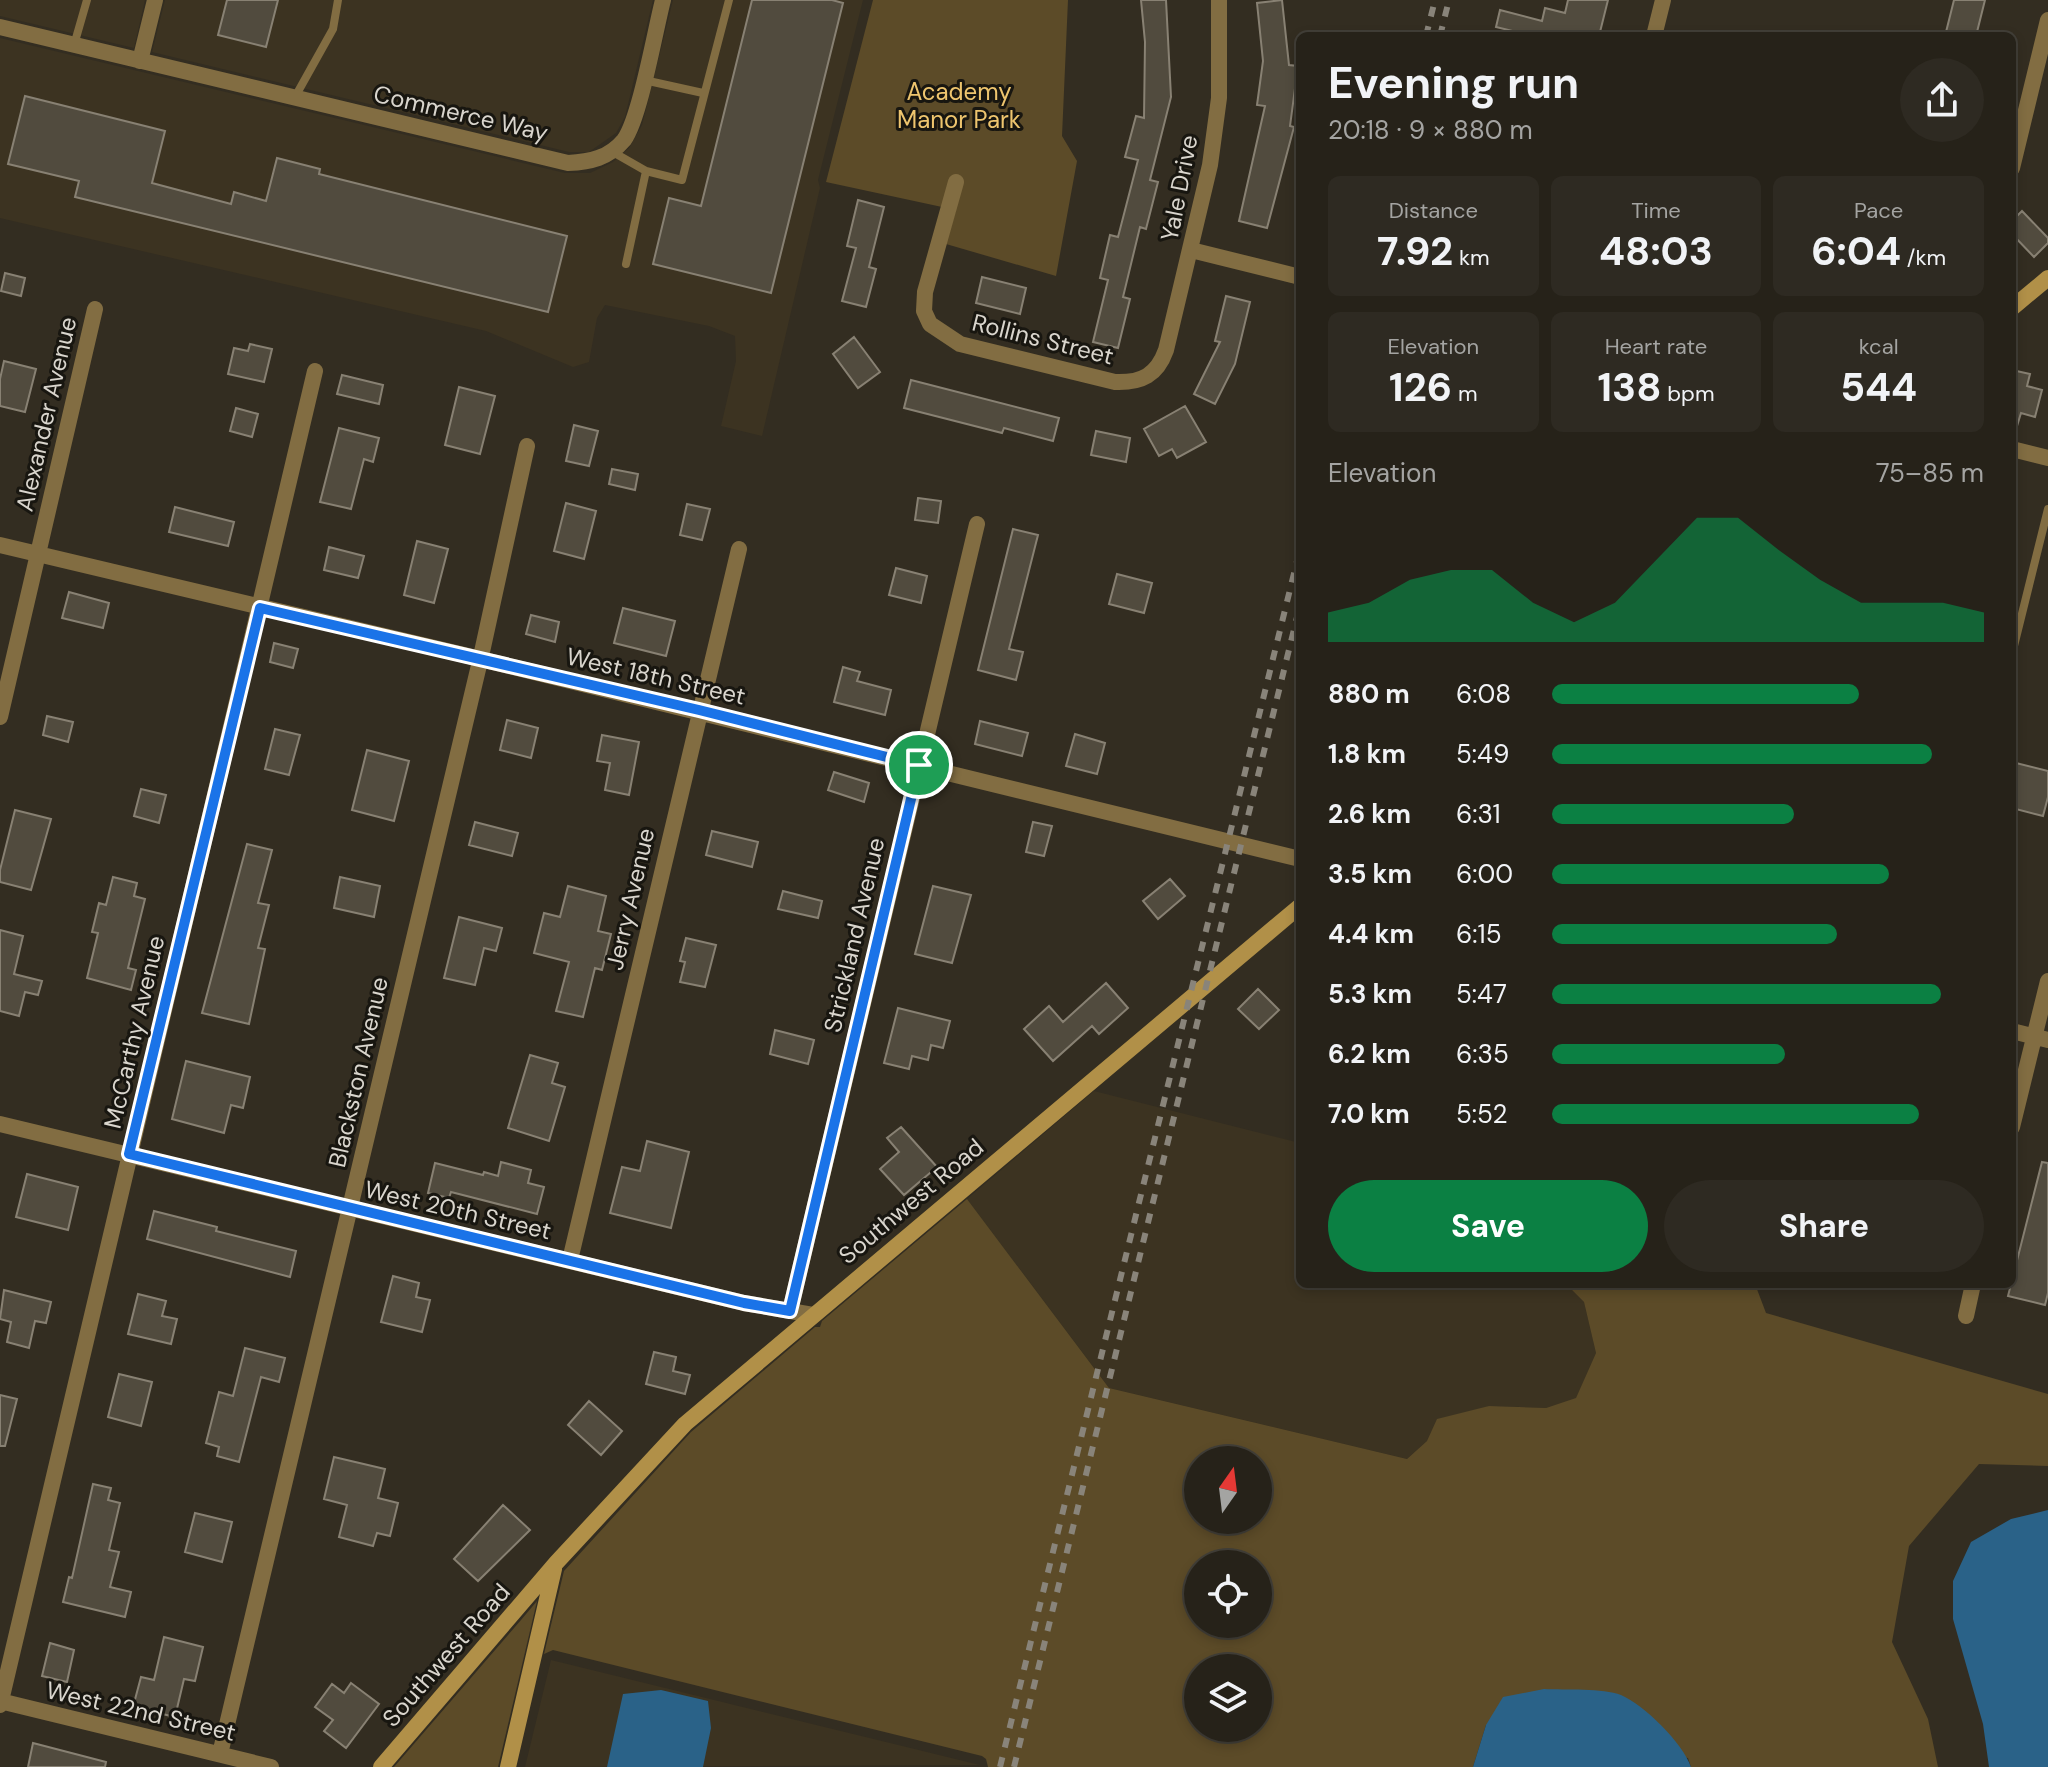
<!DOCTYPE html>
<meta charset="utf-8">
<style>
:root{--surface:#262219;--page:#2e2a22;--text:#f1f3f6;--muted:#a4a4a2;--line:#423f38;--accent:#0b8043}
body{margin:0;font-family:"DM Sans",sans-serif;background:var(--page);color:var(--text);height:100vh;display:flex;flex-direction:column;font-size:30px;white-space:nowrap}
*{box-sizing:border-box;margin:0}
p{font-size:26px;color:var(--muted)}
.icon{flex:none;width:44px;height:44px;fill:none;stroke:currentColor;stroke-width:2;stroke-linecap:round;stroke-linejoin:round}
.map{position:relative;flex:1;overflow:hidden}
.side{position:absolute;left:1296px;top:32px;width:720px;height:1256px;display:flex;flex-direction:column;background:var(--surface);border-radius:12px;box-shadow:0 4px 12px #0003,0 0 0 2px var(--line)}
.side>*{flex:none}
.needle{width:52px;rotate:14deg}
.tools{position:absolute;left:1184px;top:1446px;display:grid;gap:16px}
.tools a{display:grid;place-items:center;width:88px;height:88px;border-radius:50%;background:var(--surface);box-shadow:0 4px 12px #0003,0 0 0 2px var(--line);font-size:40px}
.pin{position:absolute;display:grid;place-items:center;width:68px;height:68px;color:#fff;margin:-34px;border:4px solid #fff;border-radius:50%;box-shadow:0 2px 8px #0007}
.round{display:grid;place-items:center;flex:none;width:84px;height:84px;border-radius:42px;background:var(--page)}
.head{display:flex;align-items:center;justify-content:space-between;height:136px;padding:0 32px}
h1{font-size:44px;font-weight:700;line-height:60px}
.stats{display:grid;grid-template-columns:repeat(3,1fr);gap:12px;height:136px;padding:8px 32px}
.stats div{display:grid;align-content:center;border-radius:12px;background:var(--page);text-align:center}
.stats b{font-size:40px;font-weight:700}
.stats small{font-size:22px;font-weight:400}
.stats p{font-size:22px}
.chart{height:224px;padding:16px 32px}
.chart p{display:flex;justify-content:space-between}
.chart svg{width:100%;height:144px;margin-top:8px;fill:var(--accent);opacity:.7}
.cta{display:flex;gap:16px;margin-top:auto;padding:16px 32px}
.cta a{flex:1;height:92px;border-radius:48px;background:var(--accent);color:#fff;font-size:32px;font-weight:700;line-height:92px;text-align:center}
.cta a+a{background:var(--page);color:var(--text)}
ul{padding:0 32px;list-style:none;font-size:26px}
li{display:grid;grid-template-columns:128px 96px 1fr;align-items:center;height:60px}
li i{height:20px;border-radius:10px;background:var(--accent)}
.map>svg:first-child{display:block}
.built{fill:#3c3321}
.green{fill:#5c4b28;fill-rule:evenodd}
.water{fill:#2a6288}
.building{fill:#514b3e;stroke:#888173;stroke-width:2}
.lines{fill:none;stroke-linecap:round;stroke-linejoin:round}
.lane{stroke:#826d42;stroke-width:8}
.street{stroke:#826d42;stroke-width:16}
.secondary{stroke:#b19048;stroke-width:16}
.rail{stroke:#89847a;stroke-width:6;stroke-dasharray:10 10;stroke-linecap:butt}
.route-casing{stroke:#fff;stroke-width:16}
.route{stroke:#1a73e8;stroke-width:10}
.labels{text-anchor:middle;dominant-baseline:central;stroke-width:6;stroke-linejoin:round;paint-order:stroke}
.park-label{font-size:24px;fill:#eec56e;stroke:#181610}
.street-label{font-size:24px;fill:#d9d5cd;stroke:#181610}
</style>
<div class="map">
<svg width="2048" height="1767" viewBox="0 0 2048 1767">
<rect width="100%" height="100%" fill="#332d21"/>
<path class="built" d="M0 0H145L134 48 0 16Z
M165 0H653L625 117 616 133 589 152H569L152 52Z
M673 0H863L818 180 820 188 762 436 721 426 736 361 735 336 709 326 605 305 597 318 589 362 573 367 486 331 0 218V38L565 173H590L613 162 629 148 642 125Z
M1094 1091 1300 1143V1284H1566L1584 1302 1596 1353 1576 1399 1546 1408 1489 1406 1427 1441 1407 1459 1109 1388 967 1199Z
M551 1660 980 1765 525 1767Z"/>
<path class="green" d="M873 0H1068L1062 136 1077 161 1056 276 946 244 956 210 826 182Z
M967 1199 1109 1388 1407 1459 1427 1441 1437 1419 1489 1406 1546 1408 1576 1398 1596 1353 1584 1302 1566 1284H1755L1766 1313 2048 1394V1466L1979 1464 1909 1546 1892 1642 1928 1719 1938 1767H1691L1688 1758 1486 1725 1473 1767H988L986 1759 982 1756 553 1650 544 1654 564 1571 691 1432 815 1327H820L822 1321ZM1198 1460H1258V1520H1198ZM1198 1564H1258V1624H1198ZM1198 1668H1258V1728H1198Z
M537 1601 498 1767H394L521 1620Z"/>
<path class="water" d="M2048 1510V1767H1989L1983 1724 1953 1619V1581L1971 1542 2011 1519Z
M1544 1689C1565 1690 1603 1688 1621 1695 1644 1705 1683 1743 1691 1767H1473L1486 1725 1503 1697Z
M661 1690 708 1701 711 1728 703 1767H607L623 1694Z"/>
<path class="building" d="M227 0H278L266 47 218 35Z
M752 0H832L843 3 771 293 653 264 669 198 701 206Z
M1141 0H1166L1171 97 1150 180 1158 182 1146 229 1140 227 1123 297 1130 299 1118 348 1093 342 1108 280 1100 278 1110 235 1118 237 1138 160 1125 157 1136 116 1144 118 1145 42Z
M1282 0 1289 65 1298 66 1290 126 1294 127 1267 228 1239 221 1265 106 1257 105 1263 61 1257 3Z
M1568 0H1608L1599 36H1533L1496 27 1500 10 1542 21 1545 8 1565 13Z
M1954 0H1985L1976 36H1945Z
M25 96 165 131 152 183 231 204 234 192 266 201 277 158 320 169 319 174 567 236 548 312 75 197 79 181 8 164Z
M858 200 884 207 869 267 876 269 866 307 842 301 856 248 847 246Z
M2022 211 2048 238V243L2034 257 2012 234V221Z
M5 273 25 278 21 296 1 291Z
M982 277 1026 288 1020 314 976 303Z
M1226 296 1250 302 1235 364 1215 404 1194 394 1220 342 1215 341Z
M854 337 880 372 858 388 833 354Z
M250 344 272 349 264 382 228 374 234 348 248 351Z
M4 361 36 369 25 412 0 406V379Z
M2012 370 2030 374 2027 386 2042 390 2035 417 2021 413 2017 426 2012 425Z
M342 375 383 385 379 404 337 394Z
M911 380 1059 418 1053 441 1004 428 1002 433 904 408Z
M459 387 495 396 480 454 445 445Z
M1185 406 1206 442 1177 458 1172 449 1159 456 1144 429Z
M236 408 258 414 252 437 230 431Z
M574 425 598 431 589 466 566 461Z
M339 428 379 438 373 462 364 459 351 509 320 502Z
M1096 431 1130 438 1126 462 1091 455Z
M612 469 638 474 635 490 609 484Z
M918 498 941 501 938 523 915 520Z
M566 503 596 511 584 559 554 551Z
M687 504 710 509 702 540 680 535Z
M175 507 234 522 228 546 169 532Z
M1013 529 1038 535 1009 649 1023 652 1016 680 978 670Z
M417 541 448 549 434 603 404 595Z
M329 547 364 556 358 578 324 570Z
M896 568 927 576 921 603 889 595Z
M1117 574 1152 583 1144 613 1109 604Z
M69 592 109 603 103 628 62 618Z
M623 608 675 621 666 656 614 643Z
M531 615 559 622 555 642 526 634Z
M274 643 298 649 293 668 270 662Z
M843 667 860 672 857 681 891 690 885 715 834 702Z
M47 716 73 722 68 742 43 735Z
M507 720 538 728 531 758 500 750Z
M980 721 1028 733 1022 756 975 744Z
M275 729 300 735 289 775 265 769Z
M1075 734 1105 743 1097 774 1066 766Z
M602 735 639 742 629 795 605 790 610 763 597 761Z
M367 750 409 761 394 821 352 810Z
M2012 762 2048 771V797L2043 816 2012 808Z
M834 772 869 783 864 802 828 790Z
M141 789 166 795 159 823 134 816Z
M15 810 51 819 31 890 0 882V870Z
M475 822 518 833 512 856 469 845Z
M1033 822 1052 826 1044 856 1026 852Z
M712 831 758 842 752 867 706 855Z
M247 844 272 850 258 903 269 905 258 948 265 949 249 1024 202 1013Z
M113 877 137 883 134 896 145 899 128 968 136 970 131 990 87 978 98 933 92 932 99 903 106 905Z
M340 877 380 886 374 917 334 908Z
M1170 879 1185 896 1158 919 1143 901Z
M568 886 606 896 598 931 611 934 602 970 595 968 583 1017 556 1011 569 962 534 953 544 913 560 917Z
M933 886 971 895 952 963 915 954Z
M783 891 822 901 818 918 778 909Z
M459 917 502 928 496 951 484 948 475 985 444 978Z
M0 930 23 936 14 974 42 981 38 995 25 992 19 1016 0 1011Z
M686 938 716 945 705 987 680 982 685 962 680 961Z
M1106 983 1128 1008 1099 1034 1092 1026 1053 1061 1024 1029 1049 1006 1063 1022Z
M1258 989 1279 1010 1259 1029 1238 1009Z
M898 1008 950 1021 943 1048 931 1045 928 1060 912 1056 909 1069 884 1063Z
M775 1030 814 1040 808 1064 770 1054Z
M530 1055 558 1063 552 1083 565 1087 549 1141 508 1128Z
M186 1061 250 1077 243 1108 231 1105 224 1133 172 1119Z
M901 1127 937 1167 904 1195 880 1169 899 1152 887 1138Z
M647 1141 689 1152 671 1228 610 1213 622 1167 640 1171Z
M501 1162 531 1170 528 1183 544 1187 537 1214 451 1192 449 1198 428 1193 435 1163 483 1175 484 1172 498 1176Z
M2042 1162 2048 1163V1293L2045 1305 2008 1296Z
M27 1174 78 1187 68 1230 16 1217Z
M154 1211 217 1227 216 1231 296 1251 290 1277 147 1239Z
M393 1276 419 1283 416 1297 430 1300 422 1332 381 1322Z
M4 1290 51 1302 46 1323 35 1321 29 1348 7 1342 11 1322 0 1319Z
M138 1294 166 1301 162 1316 177 1319 171 1344 128 1334Z
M245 1348 285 1358 279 1382 261 1377 239 1462 217 1456 219 1447 206 1443 219 1392 233 1396Z
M654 1352 676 1357 673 1371 690 1375 685 1394 646 1384Z
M119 1374 152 1382 141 1426 108 1417Z
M0 1395 17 1399 5 1446H0Z
M589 1401 622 1431 601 1455 568 1425Z
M334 1457 385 1469 378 1498 398 1503 390 1536 377 1533 373 1546 339 1537 347 1505 324 1499Z
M93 1484 111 1488 108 1500 120 1503 109 1550 119 1552 110 1587 131 1592 125 1617 63 1602 69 1577 72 1578Z
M503 1505 530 1530 478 1581 454 1559Z
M195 1513 232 1522 222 1562 185 1552Z
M164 1637 203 1647 195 1681 184 1679 175 1717 133 1707 141 1677 154 1680Z
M50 1643 74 1650 67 1682 42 1676Z
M351 1683 379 1704 346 1748 324 1731 333 1720 315 1707 332 1684 344 1693Z
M33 1743 106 1762 105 1767H28Z"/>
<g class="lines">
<path class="lane" d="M74 45 87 0
M644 80 703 93
M295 97 333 29 338 0
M611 151 646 171 682 180 729 0
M626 264 646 171
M2012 654 2048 509"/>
<path class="street" d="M0 27 568 163C590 162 609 158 624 140 640 118 655 31 663 0
M1654 36 1663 0
M140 61 155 0
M2012 168 2048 20
M956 182 925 292 924 311 930 324 960 344 1115 382C1142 383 1157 375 1166 350L1210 165 1219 98V0
M1191 250 1300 277
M2012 449 2048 458
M0 545C434 647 867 751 1300 859
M0 717 95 309
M2012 1031 2048 1040
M0 1124 744 1303 813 1315
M2012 1127 2048 981
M570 1260 739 549
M790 1311 977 524
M1966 1316 1973 1284
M0 1701 271 1767
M0 1705 315 371
M220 1754 480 661 527 446"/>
<path class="secondary" d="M2012 308 2048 278
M381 1767 556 1563 685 1424 1300 906
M508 1767 554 1569"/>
<path class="rail" d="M1426 36 1435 0
M1440 36 1449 0
M1000 1767 1300 549
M1014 1767 1300 605"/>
</g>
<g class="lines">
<g class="route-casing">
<path id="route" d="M260 608 699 710 919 765 790 1311 744 1303 129 1154Z"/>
</g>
<use href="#route" class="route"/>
</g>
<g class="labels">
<g class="park-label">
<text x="959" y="91">Academy<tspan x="959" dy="28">Manor Park</tspan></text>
</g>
<g class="street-label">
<text transform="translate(461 113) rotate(13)">Commerce Way</text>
<text transform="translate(1179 188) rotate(-79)">Yale Drive</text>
<text transform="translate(1043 339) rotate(14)">Rollins Street</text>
<text transform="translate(46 414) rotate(-77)">Alexander Avenue</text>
<text transform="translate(656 676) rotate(13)">West 18th Street</text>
<text transform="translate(630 899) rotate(-77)">Jerry Avenue</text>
<text transform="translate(854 935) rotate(-77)">Strickland Avenue</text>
<text transform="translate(134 1032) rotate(-77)">McCarthy Avenue</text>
<text transform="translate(358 1072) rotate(-77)">Blackston Avenue</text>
<text transform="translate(911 1201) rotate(-40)">Southwest Road</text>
<text transform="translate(458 1210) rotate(13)">West 20th Street</text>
<text transform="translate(446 1655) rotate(-49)">Southwest Road</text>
<text transform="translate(141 1711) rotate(13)">West 22nd Street</text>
</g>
</g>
</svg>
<div class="tools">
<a><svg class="needle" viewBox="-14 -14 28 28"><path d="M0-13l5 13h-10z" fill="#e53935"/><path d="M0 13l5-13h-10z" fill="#a4a4a2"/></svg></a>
<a><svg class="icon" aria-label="locate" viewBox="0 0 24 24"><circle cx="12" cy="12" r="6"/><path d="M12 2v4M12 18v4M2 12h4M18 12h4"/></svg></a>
<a><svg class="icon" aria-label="layers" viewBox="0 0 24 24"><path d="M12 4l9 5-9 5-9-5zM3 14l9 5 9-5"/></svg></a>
</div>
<div class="pin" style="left:919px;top:765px;background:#1e9e55"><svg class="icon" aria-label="arrive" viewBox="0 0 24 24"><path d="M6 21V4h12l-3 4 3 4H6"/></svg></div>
<section class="side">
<div class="head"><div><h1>Evening run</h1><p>20:18 · 9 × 880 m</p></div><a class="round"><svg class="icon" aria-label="share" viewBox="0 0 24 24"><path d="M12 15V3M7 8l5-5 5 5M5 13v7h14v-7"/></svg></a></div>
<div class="stats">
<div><p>Distance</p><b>7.92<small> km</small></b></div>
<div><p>Time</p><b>48:03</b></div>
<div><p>Pace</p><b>6:04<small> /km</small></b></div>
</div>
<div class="stats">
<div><p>Elevation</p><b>126<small> m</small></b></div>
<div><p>Heart rate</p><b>138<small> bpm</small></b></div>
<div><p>kcal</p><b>544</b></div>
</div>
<div class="chart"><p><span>Elevation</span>75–85 m</p>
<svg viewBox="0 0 160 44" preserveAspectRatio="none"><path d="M0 44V35L10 32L20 25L30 22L40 22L50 32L60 38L70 32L80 19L90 6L100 6L110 16L120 25L130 32L140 32L150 32L160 35V44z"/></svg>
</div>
<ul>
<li><b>880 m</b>6:08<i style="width:71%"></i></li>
<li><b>1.8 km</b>5:49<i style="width:88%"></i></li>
<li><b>2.6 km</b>6:31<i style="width:56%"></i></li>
<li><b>3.5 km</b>6:00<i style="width:78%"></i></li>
<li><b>4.4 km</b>6:15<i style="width:66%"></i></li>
<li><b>5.3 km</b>5:47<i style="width:90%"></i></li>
<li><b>6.2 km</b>6:35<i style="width:54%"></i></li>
<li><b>7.0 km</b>5:52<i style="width:85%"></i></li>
</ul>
<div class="cta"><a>Save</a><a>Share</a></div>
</section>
</div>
